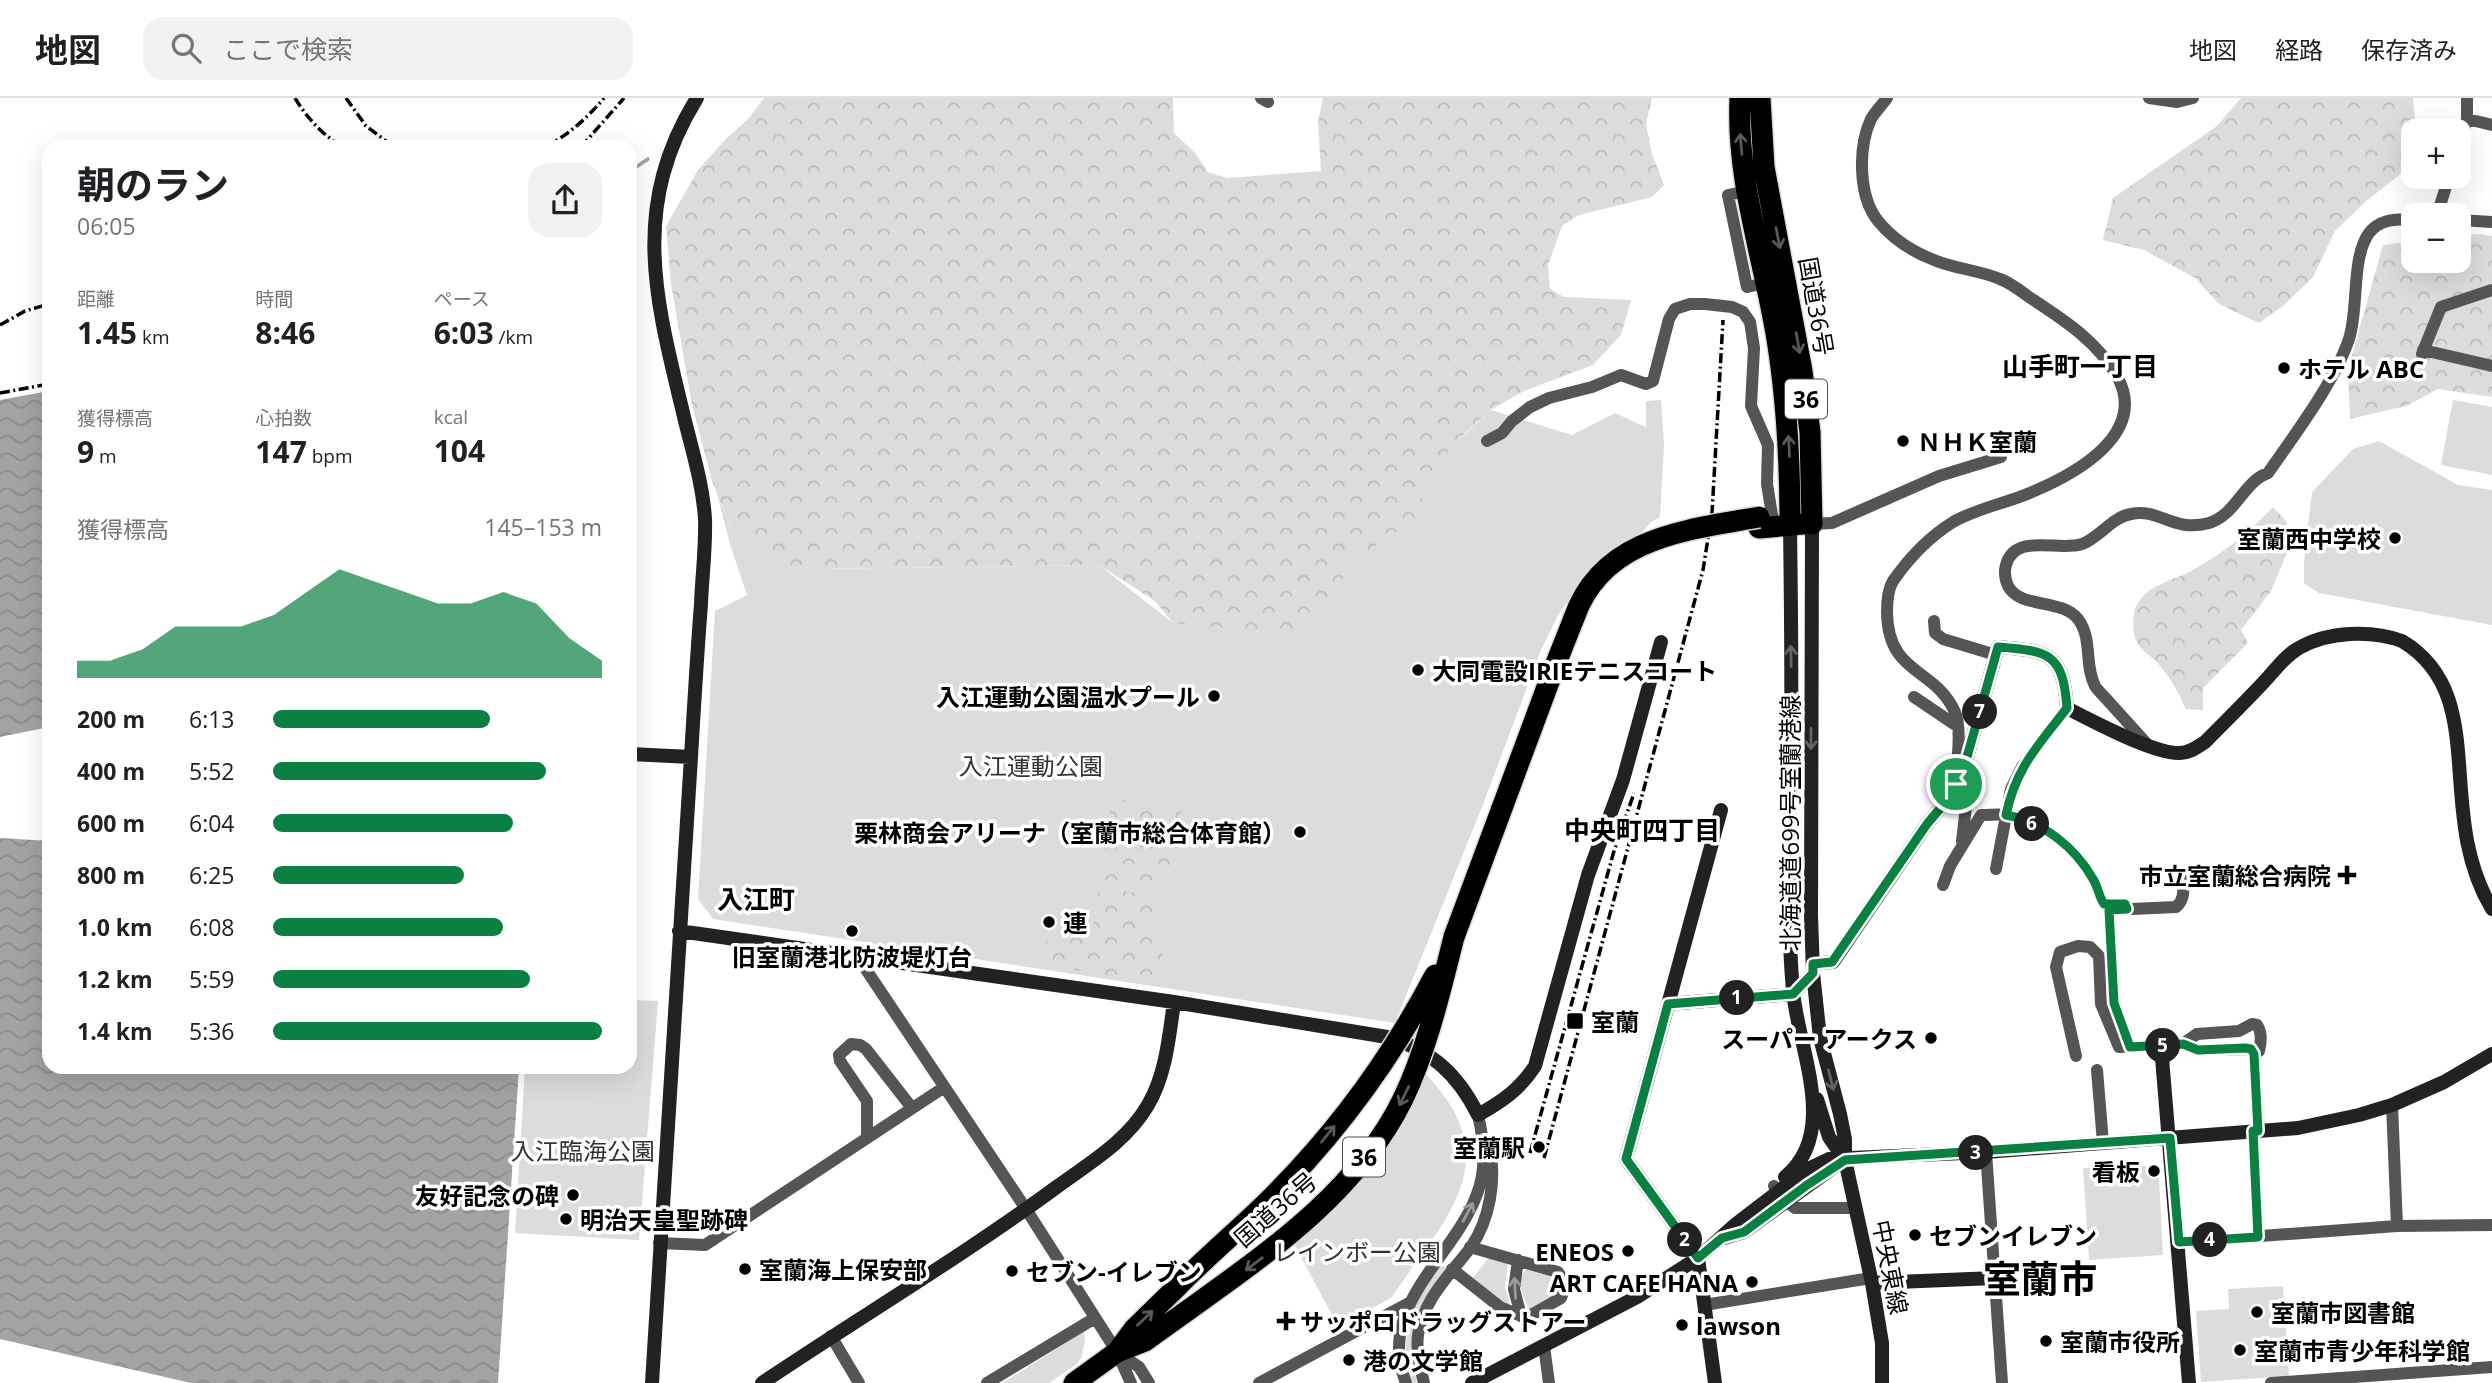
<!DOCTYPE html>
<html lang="ja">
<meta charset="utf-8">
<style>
:root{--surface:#fff;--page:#f2f2f2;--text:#202124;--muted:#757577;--line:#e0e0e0;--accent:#0b8043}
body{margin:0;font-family:"Open Sans","Noto Sans JP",sans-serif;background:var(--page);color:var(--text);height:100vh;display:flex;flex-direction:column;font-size:26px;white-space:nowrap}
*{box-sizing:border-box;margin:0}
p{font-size:23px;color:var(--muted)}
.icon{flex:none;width:38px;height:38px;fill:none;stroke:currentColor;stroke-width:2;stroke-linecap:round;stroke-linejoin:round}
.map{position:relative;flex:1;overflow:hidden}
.details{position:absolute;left:42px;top:42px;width:595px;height:934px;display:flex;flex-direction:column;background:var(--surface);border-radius:21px;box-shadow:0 7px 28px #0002}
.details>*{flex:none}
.buttons{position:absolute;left:2401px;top:21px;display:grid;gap:14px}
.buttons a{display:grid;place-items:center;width:70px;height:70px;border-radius:14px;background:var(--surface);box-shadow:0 7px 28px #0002;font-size:35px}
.pin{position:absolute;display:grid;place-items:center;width:60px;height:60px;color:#fff;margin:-30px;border:4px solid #fff;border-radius:50%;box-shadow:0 2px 7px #0007}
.km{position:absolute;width:35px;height:35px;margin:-18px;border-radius:50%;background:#222;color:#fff;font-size:19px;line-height:35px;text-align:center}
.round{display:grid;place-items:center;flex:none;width:74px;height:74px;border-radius:21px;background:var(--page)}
.summary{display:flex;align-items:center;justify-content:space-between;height:119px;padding:0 35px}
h1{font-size:38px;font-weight:700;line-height:52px}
.metrics{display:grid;grid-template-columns:repeat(3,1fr);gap:10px;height:119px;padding:7px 35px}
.metrics div{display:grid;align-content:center}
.metrics b{font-size:30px;font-weight:700}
.metrics small{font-size:19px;font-weight:400}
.metrics p{font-size:19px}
.chart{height:196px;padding:14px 35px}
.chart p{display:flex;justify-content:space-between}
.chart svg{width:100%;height:126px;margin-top:7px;fill:var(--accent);opacity:.7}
ul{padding:0 35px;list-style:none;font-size:23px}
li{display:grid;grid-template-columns:112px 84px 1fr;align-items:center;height:52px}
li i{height:18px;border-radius:9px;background:var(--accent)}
header{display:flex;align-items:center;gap:42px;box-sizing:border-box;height:98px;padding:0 35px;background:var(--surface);border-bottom:2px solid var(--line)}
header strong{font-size:33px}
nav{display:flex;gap:38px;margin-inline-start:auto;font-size:24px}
.search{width:490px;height:63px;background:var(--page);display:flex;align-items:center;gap:18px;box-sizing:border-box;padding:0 24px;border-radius:21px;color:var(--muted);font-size:26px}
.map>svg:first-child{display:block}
.green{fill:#dcdcdc}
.forest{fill:url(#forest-crowns)}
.water{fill:url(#water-waves)}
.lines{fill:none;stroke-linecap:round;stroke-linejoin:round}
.stream{stroke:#a3a3a3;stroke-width:3.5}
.highway-casing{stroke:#dbdbdb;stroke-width:24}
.street{stroke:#555;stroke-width:12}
.secondary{stroke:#222;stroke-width:14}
.highway{stroke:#000;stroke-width:21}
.rail{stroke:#000;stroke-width:3.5;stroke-dasharray:10 3.5 2 3.5;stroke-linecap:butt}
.highway-bridge-casing{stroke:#dbdbdb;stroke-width:24;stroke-linecap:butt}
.highway-bridge{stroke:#000;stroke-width:21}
.oneway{stroke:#595959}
.oneway2{stroke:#646464}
.oneway3{stroke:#999}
.route-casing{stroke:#fff;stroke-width:14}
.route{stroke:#0b8043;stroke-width:9}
.poi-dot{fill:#000;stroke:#fff;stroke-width:2.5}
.labels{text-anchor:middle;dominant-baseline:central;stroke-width:7;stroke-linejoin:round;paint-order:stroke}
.shield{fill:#fff;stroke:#4c4c4c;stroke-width:2}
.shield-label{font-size:23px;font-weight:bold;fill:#000}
.street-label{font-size:24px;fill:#000;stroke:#fff}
.poi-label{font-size:24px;font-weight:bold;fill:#000;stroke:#fff;text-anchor:start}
.park-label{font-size:24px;fill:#333;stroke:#fff}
.neighbourhood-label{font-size:26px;font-weight:bold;fill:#000;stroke:#fff}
.town-label{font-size:38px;font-weight:bold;fill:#000;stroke:#fff}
</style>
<header>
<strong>地図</strong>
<div class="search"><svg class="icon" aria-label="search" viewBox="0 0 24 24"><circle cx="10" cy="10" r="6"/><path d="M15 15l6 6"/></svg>ここで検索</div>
<nav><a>地図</a><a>経路</a><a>保存済み</a></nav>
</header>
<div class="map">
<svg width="2492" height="1285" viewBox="0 0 2492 1285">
<defs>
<pattern id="forest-crowns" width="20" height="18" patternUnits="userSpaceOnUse" patternTransform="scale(1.75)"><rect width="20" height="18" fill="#dcdcdc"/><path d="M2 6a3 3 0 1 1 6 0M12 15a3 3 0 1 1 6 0" fill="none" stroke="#bbb"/></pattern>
<pattern id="water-waves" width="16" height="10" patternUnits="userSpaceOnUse" patternTransform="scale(1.75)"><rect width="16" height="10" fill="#a3a3a3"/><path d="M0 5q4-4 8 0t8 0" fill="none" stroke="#8b8b8b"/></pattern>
</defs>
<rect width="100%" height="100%" fill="#fff"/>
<path class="green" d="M1661 302 1664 347 1660 419 1651 424 1637 440 1592 470 1558 517 1541 552 1484 704 1395 925 713 821 698 801 715 513 747 497 730 446 717 396 733 435 769 463 814 471 1099 467 1173 525 1341 483 1352 461 1452 348 1491 312 1572 337 1615 315 1646 329V303Z
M2453 302 2492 309V377L2441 367Z
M2379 343 2458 387 2492 392V527L2319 495 2304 485V463L2312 394 2353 351Z
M630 902 658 903 639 1142 515 1135 525 970H630Z
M1426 976C1481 1035 1476 1079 1432 1142L1427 1143 1429 1146 1391 1200 1338 1228 1293 1144C1341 1092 1398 1042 1426 976Z
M2145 1068 2159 1081 2163 1157 2089 1162 2083 1070Z
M1490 1158 1508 1164 1505 1190 1510 1205 1507 1207 1472 1181Z
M1441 1168H1444L1446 1172 1412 1237V1259L1417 1285H1410C1399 1240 1411 1203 1441 1168Z
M1527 1170 1554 1178 1559 1186 1556 1199 1533 1211 1528 1209C1522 1196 1516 1181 1527 1170Z
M2283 1188 2289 1278 2201 1284 2196 1213 2229 1211 2228 1191Z
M1084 1233 1085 1244 1081 1260 1077 1266 1049 1285H1003Z"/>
<path class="forest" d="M764 0H1173L1174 35 1195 55 1208 74 1227 80 1321 73 1318 24 1323 0H1652L1646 26 1652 56 1664 87 1652 99 1579 117 1562 128 1548 167 1550 191 1564 199 1631 202 1621 237 1593 267 1524 293 1492 311 1460 340 1434 371 1415 420 1387 441 1352 461 1326 519 1305 534 1289 536 1173 525 1155 503 1099 467 814 471 768 463 733 435 712 383 692 307 671 186 666 128 698 72 727 40 749 20Z
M2241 0H2413L2416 33H2413V66L2365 104 2335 133 2313 179 2283 208 2259 225 2219 206 2195 180 2144 152 2103 142 2113 100 2217 28Z
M2479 136 2492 138V299L2438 291 2406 308 2350 321 2348 271 2383 147 2413 143V163H2459V138Z
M2273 409 2287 424V455L2271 493 2241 532 2248 545 2203 590V612L2186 611C2179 596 2172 582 2161 569 2154 559 2141 554 2136 542 2132 533 2132 513 2138 505 2149 486 2175 482 2193 472 2223 455 2250 434 2273 409Z
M1124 702 1182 709 1174 793 1100 783 1110 710Z
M1099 789 1161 799 1154 842 1164 844 1157 885 1042 867 1049 827 1092 834Z"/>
<path class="water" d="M49 293V629L0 639V302Z
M0 740 49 743V970H519L498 1285H191L0 1241Z"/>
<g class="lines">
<path class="stream" d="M630 73 648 61"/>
<g class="highway-casing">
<path id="highway" d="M1740 0C1736 82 1764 161 1777 241 1787 303 1790 364 1790 426
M1760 0 1764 69 1802 273 1810 334 1812 426
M1759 430 1803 426
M1454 839 1553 573 1574 520
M1117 1254 1134 1231 1177 1189
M1074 1285 1117 1254 1145 1243 1184 1215"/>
</g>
<path class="street" d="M1261 0 1268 4
M1887 0C1882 7 1875 14 1871 21 1858 49 1858 98 1878 123 1892 140 1913 154 1934 162 1955 171 1979 172 2000 181 2011 185 2022 194 2032 201 2064 222 2097 243 2117 278 2149 336 2075 376 2032 394 2007 405 1978 410 1953 424 1929 439 1909 460 1893 483 1888 491 1887 504 1887 514 1888 578 1934 568 1955 614 1962 630 1957 664 1956 682
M2149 0 2177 4 2193 0
M2467 21 2492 27
M2459 48 2467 21V0
M1747 93 1728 97 1747 189 1766 185
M2437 117 2449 79
M2459 122 2492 124
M2423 252 2492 268
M2422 256 2441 209 2492 192
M1487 343 1502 335 1512 323 1530 309 1549 300 1592 289 1621 277 1646 286 1653 283 1669 221 1675 211 1690 206H1705L1732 209 1743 214 1750 224 1754 250 1751 308 1768 347 1767 386 1774 429
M1812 426 1832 425 1939 378 2001 359
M1934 523 1935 535 1943 541 1996 557
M1914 599 1957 628
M2148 647C2135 633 2122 618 2109 604 2105 599 2098 593 2095 588 2084 567 2093 541 2078 521 2061 500 2020 511 2008 488 2005 481 2004 474 2006 467 2015 434 2058 454 2082 446 2099 440 2112 419 2131 416 2160 410 2173 435 2209 425 2237 416 2243 384 2268 375 2295 336 2334 285 2349 241 2359 210 2351 160 2369 135 2381 120 2396 122 2413 121
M1962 743 1970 675 1967 659
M1996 771 2011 691 2022 669 2067 610
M1943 787 1950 768 1981 717C1994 717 2008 715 2019 719 2050 730 2078 753 2093 781 2098 789 2099 799 2104 806H2118
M857 858 1026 1111 1117 1254 1131 1285
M2183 946 2197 936 2239 933 2252 926 2257 927C2262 934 2261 945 2259 953L2254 956
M2130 949 2114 905 2109 812 2176 809C2186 801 2183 789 2183 777L2246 775
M2076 958 2056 869 2060 854 2078 848 2090 849 2099 858 2101 906 2119 949 2183 946 2198 952 2251 951 2254 956 2258 1033
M2097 972 2103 1045
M2392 1007 2397 1128
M2253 1033 2258 1139
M867 1040V1003L840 963 839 957 851 946 860 947 866 951 912 1010
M1986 1054 2002 1285
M1774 1088 1786 1103 1795 1110H1856
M2179 1144 2397 1128 2492 1127
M659 1145 705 1147 943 990
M1518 1162 1514 1191 1521 1218
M1452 1171 1500 1209 1521 1218 1533 1216 1561 1200 1565 1189 1564 1183 1558 1174 1470 1149
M1704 1207 1871 1180
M831 1238 859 1285
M1544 1248 1549 1285
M1117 1254 1139 1269 1149 1285
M987 1285 1095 1220
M1259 1285 1409 1205
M1406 1285C1375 1208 1454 1160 1477 1096 1487 1070 1484 1043 1478 1017
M1424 1285C1420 1269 1416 1253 1418 1237 1424 1200 1450 1177 1471 1149 1490 1121 1496 1083 1490 1050
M2271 1285 2492 1269"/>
<path class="secondary" d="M1812 426 1811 817 1813 875 1820 940 1840 1016 1845 1041V1062L1872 1185 1882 1245V1285
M630 656 691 659 652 1285
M691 659C694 608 697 557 701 506 702 478 706 449 705 421 703 388 693 355 685 323 657 206 628 111 697 0
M679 833 1174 904 1387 939C1430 951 1458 976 1478 1017 1503 1003 1520 991 1535 968L1588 777 1623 682 1661 544
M1813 866 1833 864 1927 726 1954 694 1967 659 1998 549C2049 553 2063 555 2067 610 2092 623 2154 656 2180 655 2190 655 2197 649 2205 644 2224 625 2243 606 2261 587 2273 575 2284 558 2299 550 2328 533 2372 532 2402 543 2492 597 2433 712 2492 811
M1668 906 1793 896 1813 875
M2161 948 2189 1285
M1817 1001 1829 1039 1845 1062
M1785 1079C1840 1034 1798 951 1793 893 1786 814 1790 734 1791 655 1792 579 1791 503 1790 426
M1724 1140 1744 1134 1841 1064
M1872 1185 1995 1180
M762 1285C860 1219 963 1158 1058 1088 1091 1064 1127 1043 1148 1007 1166 976 1169 939 1174 904
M1472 1285 1637 1199 1698 1160 1736 1126 1808 1071 1829 1061 1986 1054 2298 1030 2359 1017 2392 1007 2444 984 2492 956
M1715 1285 1698 1160 1626 1061 1721 712"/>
<use href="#highway" class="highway"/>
<path class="rail" d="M295 0C307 20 322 36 342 49
M346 0 366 28 394 49
M544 49C568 38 587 20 604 0
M581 49 624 0
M0 227 25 213 49 206
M0 295 49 286
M1530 1055 1614 753 1634 695
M1544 1060 1703 472 1712 415 1723 222"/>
<g class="highway-bridge-casing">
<path id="highway-bridge" d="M1574 520C1602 439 1687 432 1759 419
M1177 1189C1204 1161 1234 1136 1263 1108 1332 1041 1390 963 1435 877
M1184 1215C1266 1156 1357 1095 1403 1001 1427 951 1440 894 1454 839"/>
</g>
<use href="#highway-bridge" class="highway-bridge"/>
</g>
<defs><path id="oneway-shaft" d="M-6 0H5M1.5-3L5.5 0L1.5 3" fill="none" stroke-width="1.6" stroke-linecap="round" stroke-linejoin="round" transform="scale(1.75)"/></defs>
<g class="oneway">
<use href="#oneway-shaft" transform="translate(1741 46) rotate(-95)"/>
<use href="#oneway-shaft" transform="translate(1778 140) rotate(79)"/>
<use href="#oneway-shaft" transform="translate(1798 245) rotate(80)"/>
<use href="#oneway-shaft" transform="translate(1789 348) rotate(-93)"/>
<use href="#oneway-shaft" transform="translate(1404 998) rotate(116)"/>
<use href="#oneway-shaft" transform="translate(1328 1036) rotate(-51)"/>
<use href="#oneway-shaft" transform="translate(1254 1166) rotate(143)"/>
<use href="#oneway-shaft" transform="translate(1145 1220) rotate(-44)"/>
</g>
<g class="oneway2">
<use href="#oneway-shaft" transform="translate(1791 558) rotate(-91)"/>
<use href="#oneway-shaft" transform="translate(1811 641) rotate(90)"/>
<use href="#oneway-shaft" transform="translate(1831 982) rotate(76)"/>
</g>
<g class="oneway3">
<use href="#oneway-shaft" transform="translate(1468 1114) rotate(-62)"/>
<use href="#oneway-shaft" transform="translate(1515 1190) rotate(-93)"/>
</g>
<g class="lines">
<g class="route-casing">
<path id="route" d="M1998 549C2049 553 2063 555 2067 610 2038 648 2016 669 2006 717 2042 723 2075 749 2093 781 2098 789 2099 799 2104 806H2125L2127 811 2109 812 2114 905 2130 949 2183 946 2198 952 2245 950 2251 951 2254 956 2258 1033H2253L2258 1139 2179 1144 2170 1040 1845 1062 1807 1087 1744 1134 1722 1140 1698 1160 1626 1061 1668 906 1793 896 1813 875V866L1832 864 1927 726 1954 694 1967 659Z"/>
</g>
<use href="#route" class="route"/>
</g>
<g class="poi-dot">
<circle cx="2284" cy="270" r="7"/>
<circle cx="1903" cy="343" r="7"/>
<circle cx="2395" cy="440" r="7"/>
<circle cx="1418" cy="572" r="7"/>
<circle cx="1214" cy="598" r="7"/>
<circle cx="1300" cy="734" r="7"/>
<path d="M2343.5 766.5h7v7h7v7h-7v7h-7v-7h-7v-7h7z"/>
<circle cx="1049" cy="824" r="7"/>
<circle cx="852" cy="833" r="7"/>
<rect x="1566" y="914" width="18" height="18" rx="3.5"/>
<circle cx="1931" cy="940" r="7"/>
<circle cx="1539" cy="1049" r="7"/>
<circle cx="2154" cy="1073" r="7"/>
<circle cx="573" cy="1097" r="7"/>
<circle cx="566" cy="1121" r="7"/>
<circle cx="1915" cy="1137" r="7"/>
<circle cx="1628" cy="1153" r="7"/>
<circle cx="745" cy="1171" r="7"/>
<circle cx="1012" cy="1173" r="7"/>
<circle cx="1752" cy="1184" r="7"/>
<circle cx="2257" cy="1214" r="7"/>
<path d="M1282.5 1212.5h7v7h7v7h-7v7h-7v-7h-7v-7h7z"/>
<circle cx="1682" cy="1227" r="7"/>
<circle cx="2046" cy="1243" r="7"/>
<circle cx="2240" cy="1252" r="7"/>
<circle cx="1349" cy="1262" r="7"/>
</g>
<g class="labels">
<g class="shield">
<rect x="1785" y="281.5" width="42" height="39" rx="5"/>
<rect x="1343" y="1039.5" width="42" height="39" rx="5"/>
</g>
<g class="shield-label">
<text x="1806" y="301">36</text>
<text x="1364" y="1059">36</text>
</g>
<g class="street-label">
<text transform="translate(1817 208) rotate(80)">国道36号</text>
<text transform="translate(1789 725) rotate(-90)">北海道道699号室蘭港線</text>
<text transform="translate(1275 1111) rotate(-41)">国道36号</text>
<text transform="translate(1891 1169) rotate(79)">中央東線</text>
</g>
<g class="poi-label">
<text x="2298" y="270">ホテル ABC</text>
<text x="1917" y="343">ＮＨＫ室蘭</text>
<text x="2381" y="440" text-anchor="end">室蘭西中学校</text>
<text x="1432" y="572">大同電設IRIEテニスコート</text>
<text x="1200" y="598" text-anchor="end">入江運動公園温水プール</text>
<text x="1286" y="734" text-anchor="end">栗林商会アリーナ（室蘭市総合体育館）</text>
<text x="2331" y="777" text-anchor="end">市立室蘭総合病院</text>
<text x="1063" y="824">連</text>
<text x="852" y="858" text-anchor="middle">旧室蘭港北防波堤灯台</text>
<text x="1591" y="923">室蘭</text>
<text x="1917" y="940" text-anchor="end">スーパー アークス</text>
<text x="1525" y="1049" text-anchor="end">室蘭駅</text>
<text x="2140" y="1073" text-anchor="end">看板</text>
<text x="559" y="1097" text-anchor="end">友好記念の碑</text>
<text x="580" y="1121">明治天皇聖跡碑</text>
<text x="1929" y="1137">セブンイレブン</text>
<text x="1614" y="1153" text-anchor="end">ENEOS</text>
<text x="759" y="1171">室蘭海上保安部</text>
<text x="1026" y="1173">セブン-イレブン</text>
<text x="1738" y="1184" text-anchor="end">ART CAFE HANA</text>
<text x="2271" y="1214">室蘭市図書館</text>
<text x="1300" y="1223">サッポロドラッグストアー</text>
<text x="1696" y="1227">lawson</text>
<text x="2060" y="1243">室蘭市役所</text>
<text x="2254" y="1252">室蘭市青少年科学館</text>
<text x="1363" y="1262">港の文学館</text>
</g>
<g class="park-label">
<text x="1031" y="667">入江運動公園</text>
<text x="583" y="1052">入江臨海公園</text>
<text x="1357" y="1153">レインボー公園</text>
</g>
<g class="neighbourhood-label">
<text x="2080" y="268">山手町一丁目</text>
<text x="1642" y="732">中央町四丁目</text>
<text x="756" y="801">入江町</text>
</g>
<g class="town-label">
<text x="2040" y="1180">室蘭市</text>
</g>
</g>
</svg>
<div class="buttons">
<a>+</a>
<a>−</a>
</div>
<div class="pin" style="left:1956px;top:686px;background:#1e9e55"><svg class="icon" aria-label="arrive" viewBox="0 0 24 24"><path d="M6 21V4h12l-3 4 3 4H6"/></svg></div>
<b class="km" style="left:1737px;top:900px">1</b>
<b class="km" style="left:1685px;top:1142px">2</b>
<b class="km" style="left:1976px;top:1055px">3</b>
<b class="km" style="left:2210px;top:1142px">4</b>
<b class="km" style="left:2163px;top:948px">5</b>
<b class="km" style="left:2032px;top:726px">6</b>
<b class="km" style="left:1980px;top:614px">7</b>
<section class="details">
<div class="summary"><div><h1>朝のラン</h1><p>06:05</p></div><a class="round"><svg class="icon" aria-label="share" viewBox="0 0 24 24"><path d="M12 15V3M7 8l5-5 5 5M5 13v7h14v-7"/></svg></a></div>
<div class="metrics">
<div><p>距離</p><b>1.45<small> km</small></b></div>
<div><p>時間</p><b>8:46</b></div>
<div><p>ペース</p><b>6:03<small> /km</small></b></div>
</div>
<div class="metrics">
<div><p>獲得標高</p><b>9<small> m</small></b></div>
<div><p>心拍数</p><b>147<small> bpm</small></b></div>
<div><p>kcal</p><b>104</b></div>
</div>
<div class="chart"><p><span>獲得標高</span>145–153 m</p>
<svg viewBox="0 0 160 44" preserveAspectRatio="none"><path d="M0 44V38L10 38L20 34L30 26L40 26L50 26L60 22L70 14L80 6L90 10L100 14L110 18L120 18L130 14L140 18L150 30L160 38V44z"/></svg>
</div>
<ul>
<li><b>200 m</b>6:13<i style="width:66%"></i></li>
<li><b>400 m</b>5:52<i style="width:83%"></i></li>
<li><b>600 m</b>6:04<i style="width:73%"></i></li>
<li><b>800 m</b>6:25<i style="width:58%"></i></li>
<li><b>1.0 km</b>6:08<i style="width:70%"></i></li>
<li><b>1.2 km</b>5:59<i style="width:78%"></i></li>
<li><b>1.4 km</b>5:36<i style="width:100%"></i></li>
</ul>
</section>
</div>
